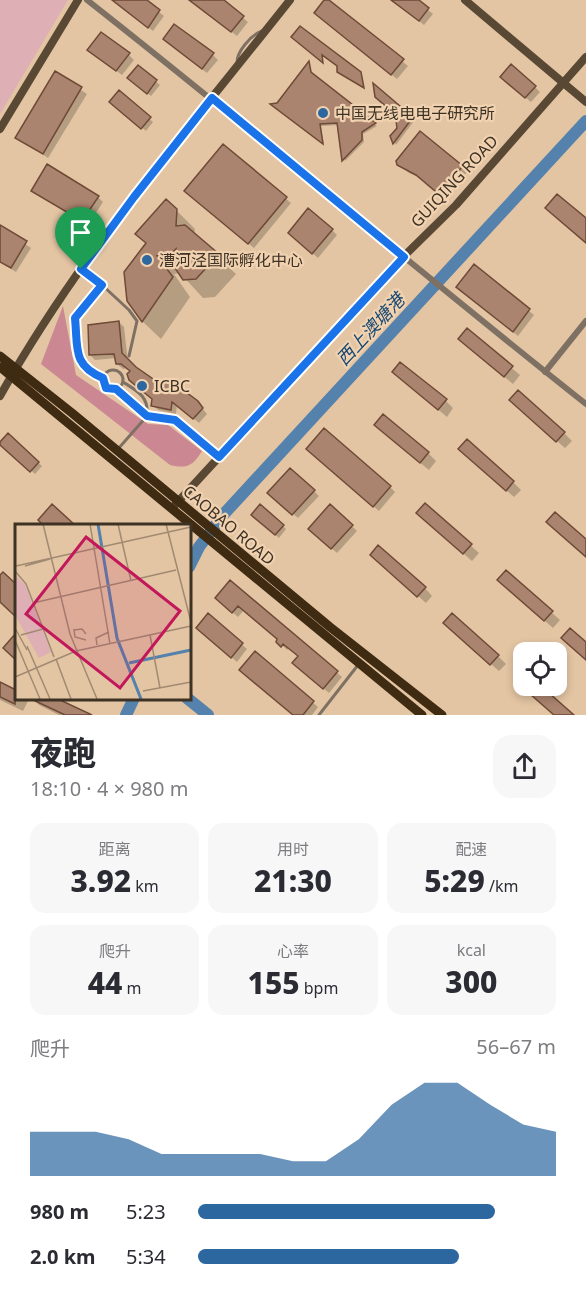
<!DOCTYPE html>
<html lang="zh">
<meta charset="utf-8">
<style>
:root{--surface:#fff;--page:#f7f7f7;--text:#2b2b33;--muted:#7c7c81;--accent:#2c679f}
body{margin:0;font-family:"Noto Sans","Noto Sans SC",sans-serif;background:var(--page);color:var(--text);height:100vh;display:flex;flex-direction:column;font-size:22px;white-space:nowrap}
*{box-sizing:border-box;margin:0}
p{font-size:20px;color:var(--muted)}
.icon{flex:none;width:33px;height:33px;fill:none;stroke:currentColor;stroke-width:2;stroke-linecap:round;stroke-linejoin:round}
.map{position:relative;height:715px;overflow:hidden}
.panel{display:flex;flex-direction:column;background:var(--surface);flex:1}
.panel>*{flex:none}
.controls{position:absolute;left:513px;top:642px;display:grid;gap:12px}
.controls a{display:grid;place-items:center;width:54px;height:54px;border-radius:12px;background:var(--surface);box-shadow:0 3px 9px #0003;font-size:30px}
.pin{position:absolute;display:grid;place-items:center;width:51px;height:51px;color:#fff;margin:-62px -26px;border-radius:50% 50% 50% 0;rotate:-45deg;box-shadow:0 0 6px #0007}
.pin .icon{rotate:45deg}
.round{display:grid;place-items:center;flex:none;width:63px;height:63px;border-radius:18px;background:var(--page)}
.summary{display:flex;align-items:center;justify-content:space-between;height:102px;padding:0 30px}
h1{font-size:33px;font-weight:800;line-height:45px}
.metrics{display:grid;grid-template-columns:repeat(3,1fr);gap:9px;height:102px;padding:6px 30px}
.metrics div{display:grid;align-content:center;border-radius:15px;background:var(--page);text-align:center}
.metrics b{font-size:30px;font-weight:800}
.metrics small{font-size:16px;font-weight:400}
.metrics p{font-size:16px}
.chart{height:168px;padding:12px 30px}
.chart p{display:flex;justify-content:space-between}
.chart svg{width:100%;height:108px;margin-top:6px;fill:var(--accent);opacity:.7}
ul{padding:0 30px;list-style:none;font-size:20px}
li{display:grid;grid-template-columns:96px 72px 1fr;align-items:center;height:45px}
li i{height:15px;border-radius:8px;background:var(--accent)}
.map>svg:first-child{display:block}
.green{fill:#deafb5}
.forest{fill:#cb8892}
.shadow{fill:#0003}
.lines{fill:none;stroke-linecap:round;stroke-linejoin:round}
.river{stroke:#5581ad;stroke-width:12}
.building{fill:#ab846f;stroke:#6e4a37;stroke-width:1.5}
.lane{stroke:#7e7164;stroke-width:3}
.street{stroke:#7e7164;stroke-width:6}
.secondary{stroke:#594834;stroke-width:8}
.primary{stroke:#3f2b12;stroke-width:9}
.route-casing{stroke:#fff;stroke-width:12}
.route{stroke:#1a73e8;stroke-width:8}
.poi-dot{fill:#2c679f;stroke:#f1d2b0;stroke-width:2}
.labels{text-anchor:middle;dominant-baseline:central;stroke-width:4.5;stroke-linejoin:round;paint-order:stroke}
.poi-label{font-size:16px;fill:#3e3225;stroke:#f1d2b0;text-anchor:start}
.street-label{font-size:16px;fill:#3e3225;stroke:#f1d2b0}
.water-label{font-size:18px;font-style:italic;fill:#164772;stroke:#f1d2b0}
.inset-river{fill:none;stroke:#5581ad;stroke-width:3}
.inset-road{fill:none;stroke:#a18a71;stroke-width:1.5}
.view{fill:#c2185b;fill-opacity:0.15;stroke:#c2185b;stroke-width:3}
.inset-edge{fill:none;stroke:#3e3225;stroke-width:3}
</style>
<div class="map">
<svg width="586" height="715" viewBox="0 0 586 715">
<rect width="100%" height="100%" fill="#e3c5a3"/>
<path class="green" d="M0 0H68L0 114Z"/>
<path class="forest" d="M63 306 76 375 148 424 168 425 202 451C193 466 187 469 170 465L41 364Z"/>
<path class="shadow" d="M113 0H144L164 16 153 31Z
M193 0H221L248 22 237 36 198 6Z
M326 0 408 66 397 79 321 18Z
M392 0H416L433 14 424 25Z
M170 44 213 55 218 60 207 73Z
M94 54 129 55 134 60 122 75Z
M309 63 312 75 377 126 363 134 364 142 345 161 339 125 321 126 324 144 274 105 278 104Z
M138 67 160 85 151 96 133 81Z
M55 73 87 94 48 158 17 137Z
M507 82 535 87 540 92 531 102Z
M375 86 414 121 396 145 392 136 398 128 396 113Z
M119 93 153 122 146 131 115 105Z
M223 146 291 203 254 248 191 196Z
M462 167 467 172 445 196 423 179 409 173 403 168Z
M33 190 98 197 103 202 88 225 38 195Z
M176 210 195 229 194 235 236 274 215 297 203 298 180 273 174 274 190 297 161 339 143 322 129 300 147 244 137 234Z
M0 227 31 248 16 272 0 262Z
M332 230 337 235 318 258 295 238Z
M474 266 534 315 518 336 463 292Z
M119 322 124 327 128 362 159 385H168L197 402 207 414 199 423 177 405 176 414 158 410 153 405 154 399 131 371 127 368 123 369 117 364 116 358 95 360 90 355Z
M467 331 520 375 513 384 468 347Z
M394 372 446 401 453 408 447 417Z
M519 408 564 433 572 441 565 448Z
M384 433 428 453 436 461 429 470Z
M8 435 42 466 35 474 1 443Z
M313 454 390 487 395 492 379 511Z
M468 457 513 482 521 490 514 497Z
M314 491 319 496 298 518 274 498Z
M425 505 479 553 472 561 426 521Z
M256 518 283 526 286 529 279 538Z
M352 526 357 531 337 553 315 534Z
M380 563 425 588 432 596 426 603Z
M506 572 560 620 553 628 507 588Z
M230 582 342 677 329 693 299 668V657L289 648 287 650 278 641 279 640 244 610 238 617 222 603Z
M208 615 247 649 237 662 203 633Z
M453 631 498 656 506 664 499 671Z
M255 653 318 707 312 715H295Z
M0 683 16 691V698H26L28 701 23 711 0 700Z
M32 698H54L86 715H59L39 705Z"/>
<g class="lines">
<path class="river" d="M189 567 199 547 223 515 586 121
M187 698 208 715
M126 715 134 698"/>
</g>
<path class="building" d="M112 0H147L160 10 148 28Z
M189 0H224L244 16 231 32Z
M324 0H329L404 59 391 75 314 13Z
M391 0H419L429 8 419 21Z
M174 24 214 53 202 69 163 39Z
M300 26 361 72 364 88 337 72V66L322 55 323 63 291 37Z
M101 32 130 53 116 71 87 50Z
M309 61 311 72 376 123 362 132V140L342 161 337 123 320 124 323 144 270 104 277 103Z
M511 64 536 86 525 98 500 77Z
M138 65 157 80 147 94 127 78Z
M55 71 82 87 43 154 15 138Z
M373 83 413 117 393 144 390 136 397 128 395 114 375 97Z
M119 90 151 117 141 129 109 102Z
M420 131 463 166 440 192 435 191 416 175 397 165 396 161Z
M223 144 287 197 248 244 184 191Z
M47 164 99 196 82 221 31 191Z
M557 194 586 218V243L545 208Z
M166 199 177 209 176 226 185 225 219 254 196 279 183 280 175 268 176 249 170 255 157 256 173 277 142 322 127 301 124 272 146 243 135 234Z
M308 208 333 229 312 254 288 233Z
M0 225 27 241 11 268 0 262Z
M474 264 530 309 513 332 456 287Z
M119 321 122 353 136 367 159 383V381L169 383 170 387H179L198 401 203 408 193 419 172 402 171 410 151 406 152 399 129 380 127 374 130 371 121 364H116L114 354 89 355 88 325Z
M467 328 513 366 504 377 458 339Z
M400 362 447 399 438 410 392 372Z
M518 390 565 432 556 442 509 400Z
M383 414 429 452 420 463 374 425Z
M324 428 391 486 373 507 306 449Z
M8 433 39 462 30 472 0 445V442Z
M467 439 514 481 506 491 458 449Z
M290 468 315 490 292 515 267 493Z
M425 503 472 544 463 554 416 513Z
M52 504 76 526H44L38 520Z
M260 504 284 525 275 535 251 515Z
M330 504 353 525 331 549 308 529Z
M555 512 586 539V557L546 522Z
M378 545 426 587 417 597 370 555Z
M506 570 553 611 544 621 497 580Z
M3 572 16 584V617L0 602V575Z
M230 580 338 671 323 689 292 663 298 656 283 644 281 647 276 642 277 639 238 606 232 613 215 598Z
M208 613 243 643 231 658 196 628Z
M452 613 499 655 490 665 443 623Z
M570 628 586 642V660L561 638Z
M16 633V660L3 648Z
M255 651 314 701 303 715H293L239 670Z
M0 682 16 690 15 704 0 697Z
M537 686H541L574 715H554L530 694Z
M31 699H58L92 715H65Z"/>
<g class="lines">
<path class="lane" d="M237 64C236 52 251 35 262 31
M82 270 102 285
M103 380a10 10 0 1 1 20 0a10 10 0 1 1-20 0Z
M103 378C72 365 78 348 75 318L102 285 129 310 137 321 129 356
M123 382C139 392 149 397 147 416
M116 389 124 398 146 416
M118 449 147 416 175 420 218 456
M319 715 358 665"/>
<path class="street" d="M87 0C255 132 418 271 586 404
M545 372 586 321"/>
<path class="secondary" d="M465 0 586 102
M0 129 78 0
M0 396C80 253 189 128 290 0
M174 506 403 257 456 205 586 57"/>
<path class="primary" d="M0 356 72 413 330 627 442 715
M0 367 422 715"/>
</g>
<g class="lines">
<g class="route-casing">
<path id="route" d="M212 98 404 257 219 457 175 420 147 416 116 389 106 388 103 378C72 365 78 348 75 318L102 285 81 269 134 197Z"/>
</g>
<use href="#route" class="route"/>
</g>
<g class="poi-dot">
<circle cx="323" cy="113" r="6"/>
<circle cx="147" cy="260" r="6"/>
<circle cx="142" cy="386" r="6"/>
</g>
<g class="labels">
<g class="poi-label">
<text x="335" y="113">中国无线电电子研究所</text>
<text x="159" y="260">漕河泾国际孵化中心</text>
<text x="154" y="386">ICBC</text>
</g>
<g class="street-label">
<text transform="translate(454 181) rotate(-47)">GUIQING ROAD</text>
<text transform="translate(229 525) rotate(40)">CAOBAO ROAD</text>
</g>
<g class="water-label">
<text transform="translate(370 329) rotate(-47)">西上澳塘港</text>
</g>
</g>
<g transform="translate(15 524)">
<rect width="176" height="176" fill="#e3c5a3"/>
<path d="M0 51 10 61 36 128 24 134 0 91Z" fill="#deafb5"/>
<path class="inset-river" d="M83 0 102 114 126 175M114 139 176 126"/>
<path class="inset-road" d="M28 0 55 110 82 175M75 0 95 120M103 0 116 57M151 0 176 98M1 42 176 3M10 42 35 35M0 47 11 60 39 133M18 79 161 46M0 104 12 126M71 110 67 105 59 106 60 113 71 116M6 111 28 105M135 111 145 164M0 116 25 175M82 121 81 114 94 108M12 122 35 175M41 135 56 175M0 153 61 127 176 102M128 167 176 158"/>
<path class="view" d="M71 13 165 87 105 164 11 90Z"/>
<rect width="176" height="176" class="inset-edge"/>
</g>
</svg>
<div class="controls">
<a><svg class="icon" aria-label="locate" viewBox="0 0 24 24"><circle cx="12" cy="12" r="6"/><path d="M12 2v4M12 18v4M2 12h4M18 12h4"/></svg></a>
</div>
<div class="pin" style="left:81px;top:269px;background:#1e9e55"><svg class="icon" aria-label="arrive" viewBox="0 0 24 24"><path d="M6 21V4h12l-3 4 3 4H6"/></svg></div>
</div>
<section class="panel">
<div class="summary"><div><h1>夜跑</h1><p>18:10 · 4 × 980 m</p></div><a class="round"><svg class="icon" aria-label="share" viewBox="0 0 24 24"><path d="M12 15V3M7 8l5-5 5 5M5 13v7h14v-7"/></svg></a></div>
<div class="metrics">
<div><p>距离</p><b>3.92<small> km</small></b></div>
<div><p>用时</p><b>21:30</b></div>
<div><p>配速</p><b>5:29<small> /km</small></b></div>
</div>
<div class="metrics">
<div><p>爬升</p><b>44<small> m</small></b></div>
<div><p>心率</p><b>155<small> bpm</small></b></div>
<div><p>kcal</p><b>300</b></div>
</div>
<div class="chart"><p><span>爬升</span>56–67 m</p>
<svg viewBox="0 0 160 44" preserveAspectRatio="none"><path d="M0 44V26L10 26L20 26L30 29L40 35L50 35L60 35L70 35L80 38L90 38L100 29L110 15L120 6L130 6L140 15L150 23L160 26V44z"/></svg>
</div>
<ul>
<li><b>980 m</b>5:23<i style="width:83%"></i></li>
<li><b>2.0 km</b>5:34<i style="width:73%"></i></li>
</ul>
</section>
